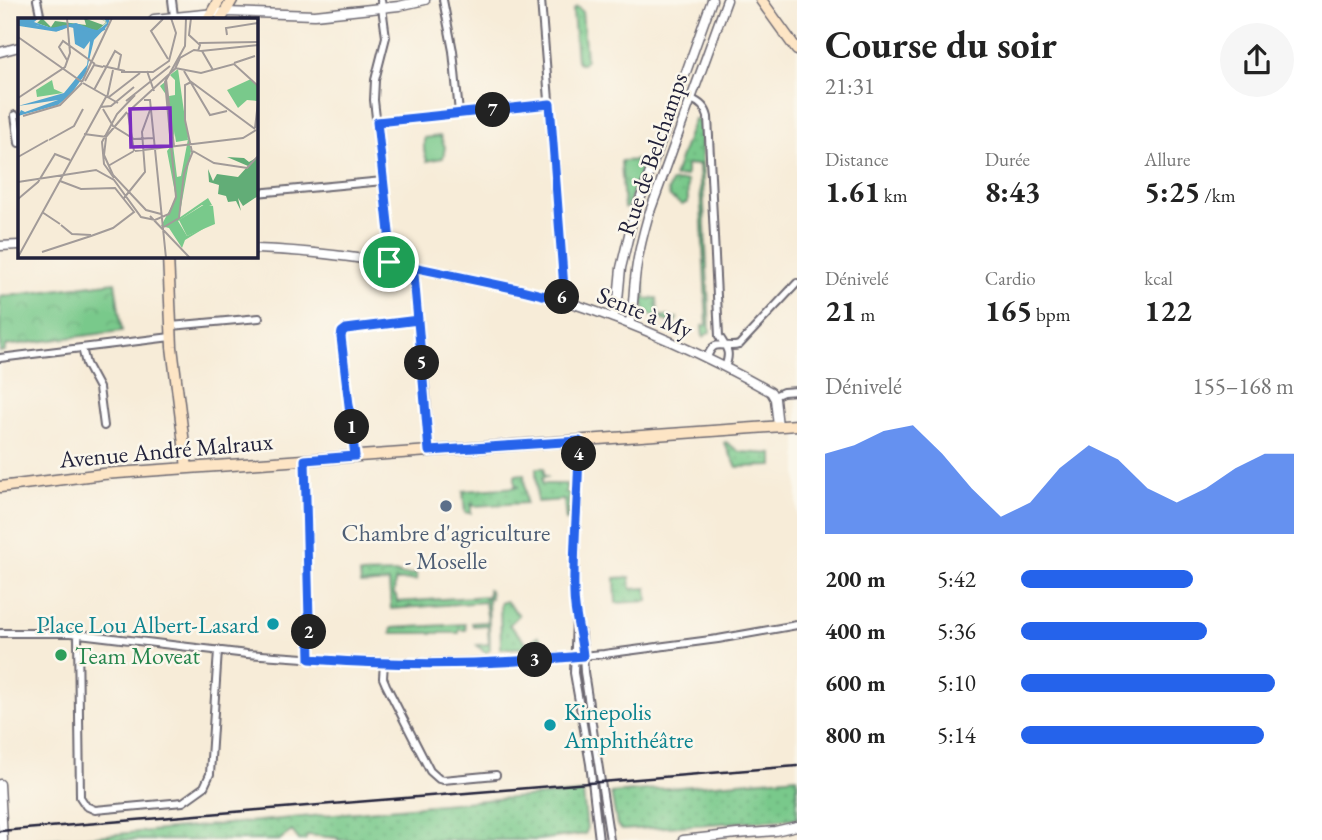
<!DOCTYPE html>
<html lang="fr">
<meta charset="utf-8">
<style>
:root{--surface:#fff;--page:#f6f6f6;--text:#222;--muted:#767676;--accent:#2563eb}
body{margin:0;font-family:"EB Garamond",serif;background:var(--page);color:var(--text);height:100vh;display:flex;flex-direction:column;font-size:26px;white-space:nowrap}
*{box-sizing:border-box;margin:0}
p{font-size:23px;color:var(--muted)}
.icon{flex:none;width:38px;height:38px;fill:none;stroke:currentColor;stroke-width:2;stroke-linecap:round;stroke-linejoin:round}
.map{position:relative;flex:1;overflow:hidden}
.sheet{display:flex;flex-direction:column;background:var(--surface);width:525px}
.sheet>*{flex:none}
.pin{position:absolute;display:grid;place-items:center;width:60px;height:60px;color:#fff;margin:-30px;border:4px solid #fff;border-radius:50%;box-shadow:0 2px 7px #0007}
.km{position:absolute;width:35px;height:35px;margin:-18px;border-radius:50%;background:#222;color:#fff;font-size:19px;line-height:35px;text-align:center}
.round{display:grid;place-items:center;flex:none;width:74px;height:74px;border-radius:37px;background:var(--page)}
.head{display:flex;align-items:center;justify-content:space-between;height:119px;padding:0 28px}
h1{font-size:38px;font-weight:700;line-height:52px}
.stats{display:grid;grid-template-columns:repeat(3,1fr);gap:10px;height:119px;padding:7px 28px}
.stats div{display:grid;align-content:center}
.stats b{font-size:30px;font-weight:700}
.stats small{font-size:19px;font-weight:400}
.stats p{font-size:19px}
.chart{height:196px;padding:14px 28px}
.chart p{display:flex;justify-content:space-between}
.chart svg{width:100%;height:126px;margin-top:7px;fill:var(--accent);opacity:.7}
ul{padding:0 28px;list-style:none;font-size:23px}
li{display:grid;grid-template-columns:112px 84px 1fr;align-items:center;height:52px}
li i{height:18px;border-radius:9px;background:var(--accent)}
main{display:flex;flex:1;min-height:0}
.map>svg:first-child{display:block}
.grass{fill:url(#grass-dots);stroke:#4e7663;stroke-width:2}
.park{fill:url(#park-crowns);stroke:#4e7663;stroke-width:2}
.pitch{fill:#79c98b;stroke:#4e7663;stroke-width:2}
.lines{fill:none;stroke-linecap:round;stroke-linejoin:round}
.minor-casing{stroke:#6d6972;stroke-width:10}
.tertiary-casing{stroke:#6d6972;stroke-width:11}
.secondary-casing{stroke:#6d6972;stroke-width:13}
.minor{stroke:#fff;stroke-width:6}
.tertiary{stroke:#fff;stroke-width:8}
.secondary{stroke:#fde5c5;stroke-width:10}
.rail{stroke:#22223b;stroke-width:2.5}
.route-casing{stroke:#fff;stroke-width:14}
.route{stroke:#2563eb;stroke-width:9}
.service-dot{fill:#5c6f8a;stroke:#fbf7ec;stroke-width:2.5}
.culture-dot{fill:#0f9aa8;stroke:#fbf7ec;stroke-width:2.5}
.leisure-dot{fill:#2e9e5b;stroke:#fbf7ec;stroke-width:2.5}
.labels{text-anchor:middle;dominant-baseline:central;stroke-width:5;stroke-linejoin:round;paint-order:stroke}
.street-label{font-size:24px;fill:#22223b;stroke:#fbf7ec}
.service-label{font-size:24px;fill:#4e5e75;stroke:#fbf7ec}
.culture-label{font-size:24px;fill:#0d838f;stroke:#fbf7ec;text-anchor:end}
.leisure-label{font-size:24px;fill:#27864d;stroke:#fbf7ec;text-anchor:start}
.inset-river{fill:none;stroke:#55a5cf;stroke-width:3.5}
.inset-road{fill:none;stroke:#a29b99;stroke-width:2}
.view{fill:#7b2cbf;fill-opacity:0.15;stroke:#7b2cbf;stroke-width:3.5}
.inset-edge{fill:none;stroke:#22223b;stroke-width:3.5}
</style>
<main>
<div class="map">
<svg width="797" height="840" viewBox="0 0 797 840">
<defs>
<pattern id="grass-dots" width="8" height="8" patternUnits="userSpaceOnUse" patternTransform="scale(1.75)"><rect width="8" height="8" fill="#79c98b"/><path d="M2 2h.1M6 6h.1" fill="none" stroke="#68ac79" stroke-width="1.8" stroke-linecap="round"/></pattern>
<pattern id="park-crowns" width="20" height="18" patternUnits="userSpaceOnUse" patternTransform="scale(1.75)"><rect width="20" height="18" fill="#79c98b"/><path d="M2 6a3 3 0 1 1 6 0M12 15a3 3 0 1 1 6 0" fill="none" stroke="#68ac79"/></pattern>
</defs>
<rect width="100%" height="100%" fill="#fbf7ec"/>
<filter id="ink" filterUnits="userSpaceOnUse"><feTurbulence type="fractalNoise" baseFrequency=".0143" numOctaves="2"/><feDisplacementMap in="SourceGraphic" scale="14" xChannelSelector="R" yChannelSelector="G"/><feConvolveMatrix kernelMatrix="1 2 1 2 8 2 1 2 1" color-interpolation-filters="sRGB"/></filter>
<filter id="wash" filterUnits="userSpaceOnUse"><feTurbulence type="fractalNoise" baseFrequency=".00686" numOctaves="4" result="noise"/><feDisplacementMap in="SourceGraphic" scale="28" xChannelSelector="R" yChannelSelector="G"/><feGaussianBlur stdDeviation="1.57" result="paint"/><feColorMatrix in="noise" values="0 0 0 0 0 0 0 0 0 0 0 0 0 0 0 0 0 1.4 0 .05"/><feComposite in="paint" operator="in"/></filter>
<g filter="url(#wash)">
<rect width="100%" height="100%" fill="#f7ecd8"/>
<path class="grass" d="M577 7 582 11 586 59 582 64 578 62 577 60 573 12 574 9Z
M694 119 700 121 710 332 703 337 702 326 707 325 699 164 686 165V176L675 177 674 176Z
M687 181 688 202 682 205 670 197 668 191 671 182Z
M644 280 645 299 657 298 658 316H670V318H677L674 324C640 311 642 317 644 280Z
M726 442 740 452 773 454V466L737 467 724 443Z
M536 468H544V475L547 477 542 478V484H566V493H569L568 520H566L564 500 537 502Z
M524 474 526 503 473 506V504H471V513H465L463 491 518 487V486H515V475Z
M399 573 400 575 416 574 417 580 395 581 394 595 396 596 397 602 488 596V589L490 590 491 598 483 599H488L490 650 485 653 477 645 489 644 488 625 473 626 472 623 488 622 485 602 391 609 389 582 361 584 360 574Z
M630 577 631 589 647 588 648 601 616 603 615 578Z
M506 601 519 615 509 625 528 644 538 636 547 646 501 649 500 603Z
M465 624 466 630H459V633H391L392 628Z
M797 777V818L622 830 617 825 611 793Z
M583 793 587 830 585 834 536 840H338V838L308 835 305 840H299L292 831 279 840H34L85 837 496 799Z"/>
<path class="park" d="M645 160 627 208H624L621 161Z
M115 282 122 331 5 346V351L0 352V297Z"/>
<path class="pitch" d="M440 136 445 147 443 158 427 161 424 150V138Z"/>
</g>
<g filter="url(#ink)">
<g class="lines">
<g class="minor-casing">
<path id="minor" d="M37 0 41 19
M172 0 174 16
M381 0 386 37 375 80 374 100 391 251 389 262
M443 0 453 51 459 113
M541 0 564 288 562 300
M691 99C699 102 706 108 708 117L719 336C727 349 731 352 725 367
M15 115 19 143
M377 122 550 104
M256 193 383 181
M413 267 426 395 429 451
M171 326 259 318
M82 348 86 364 99 388 104 426
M0 358 171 337
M707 358C714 336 724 350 739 345L797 283
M774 396 783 392 797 391
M579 441 574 593 576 620 574 673 590 764 599 840
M355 456 341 337 342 332 346 329 418 320
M305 460 310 659
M577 622 582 636 584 672 610 840
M0 633H71L247 654 333 660 412 663 518 661 604 654 718 639 797 625
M78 634 80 797 86 806 95 810 183 802 204 787 210 774 218 650
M384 662 383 678 386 685 430 771 439 779 443 780 496 775"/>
</g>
<g class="tertiary-casing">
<path id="tertiary" d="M154 19 225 12 315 15 399 6 425 0
M0 52 19 47
M0 246 19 245
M256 249C322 251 386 261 451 275 491 283 532 291 571 303 641 326 707 356 771 392L775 399 778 426
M613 318 618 300 621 268 632 222 712 0
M629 324C634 309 633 294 635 279 637 258 642 238 648 217L727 0
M0 784 3 840
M683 840 737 834 775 831 797 826"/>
</g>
<g class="secondary-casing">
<path id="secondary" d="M761 0 797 50
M208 19 219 0
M221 19 232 0
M168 256 172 347 187 468
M0 487 103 474 797 425"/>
</g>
<use href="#minor" class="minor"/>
<use href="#tertiary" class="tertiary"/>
<use href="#secondary" class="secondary"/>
<path class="rail" d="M0 831 797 766"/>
</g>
</g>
<g class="lines" filter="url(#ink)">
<g class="route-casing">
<path id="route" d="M389 262 413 267 418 320 346 329 342 332 341 337 355 456 305 460 310 659C400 666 493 665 583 656 581 634 574 615 574 593 573 542 579 491 579 441L429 451 414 274 413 267 522 290 562 300 564 288 550 104 377 122 391 251 389 262"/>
</g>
<use href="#route" class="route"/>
</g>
<circle class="service-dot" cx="446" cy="506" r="7"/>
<g class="culture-dot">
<circle cx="273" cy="624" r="7"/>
<circle cx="550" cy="725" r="7"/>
</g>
<circle class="leisure-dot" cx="61" cy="655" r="7"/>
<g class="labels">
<g class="street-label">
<text transform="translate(652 154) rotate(-71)">Rue de Belchamps</text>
<text transform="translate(645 312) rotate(22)">Sente à My</text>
<text transform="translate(166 450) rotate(-5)">Avenue André Malraux</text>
</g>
<g class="service-label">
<text x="446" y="532">Chambre d'agriculture<tspan x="446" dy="28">- Moselle</tspan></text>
</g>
<g class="culture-label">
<text x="259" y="624">Place Lou Albert-Lasard</text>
<text x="564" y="711" text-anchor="start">Kinepolis<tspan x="564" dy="28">Amphithéâtre</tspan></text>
</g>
<g class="leisure-label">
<text x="75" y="655">Team Moveat</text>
</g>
</g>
<g transform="translate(18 18)">
<rect width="240" height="240" fill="#f7ecd8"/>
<path d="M148 63 150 79 158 81V76L160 87 156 120 152 103 159 159 163 158 170 121 163 105 159 72 160 68 173 133 161 200 190 180 194 187H184L160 203 169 218 190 208 167 222 164 230 151 210 143 208 158 180 149 133 153 128 151 81 142 68Z" fill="#79c98b"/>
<path d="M24 0 33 9 37 3 68 7 66 0 85 7 88 4 81 0 89 4 79 13 56 6 36 11 19 5ZM209 139 226 140 231 144 240 139V178L225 188 220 180 223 193 218 183 210 184 208 178 200 176 201 167 191 164 190 151 195 163 199 156 220 159 230 148Z" fill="#62ad77"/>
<path d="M233 61 240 68V83L229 82 220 90 209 72Z" fill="#79c98b"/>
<path d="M160 51 170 122 158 124 151 78 157 77V62L152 57ZM187 186 195 188 197 206 169 218 161 202Z" fill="#79c98b"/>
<path d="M34 62 36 71 45 75 19 79 18 72Z" fill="#79c98b"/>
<path d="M0 0H21L16 4 33 10 58 5 79 13 89 5 86 0H92L90 7 76 22 68 55 53 76 40 87 0 98 3 92 7 94 40 82 0 88 46 75 69 47 72 23 66 31 57 26 55 8 39 13 18 7 0 8Z" fill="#55a5cf"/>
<path class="inset-river" d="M0 6 38 12 46 9M51 7 79 14 87 10"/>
<path class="inset-road" d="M173 0 171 17 182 27 180 33M145 1 133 13 150 41M209 17 208 10 240 5M0 19 64 64M181 25 240 24M183 33 240 27M49 42 41 29 45 23 77 46M216 45 237 38M85 48 107 53M157 50 183 55 216 46 240 68M157 51 162 40 176 32 184 33 195 52M129 53 136 73M166 53 192 97 209 93M103 54H135L151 43 158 15 153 0M148 61 156 128M67 63 76 47 85 49M172 63 237 111M64 64 94 0M173 64 167 67V102L174 134M65 65 100 85M76 72 97 33 103 37 100 52M91 79 122 55M0 80 47 49 52 35 49 0M89 80 95 52M126 82H132L148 240M108 83 152 48M82 89 93 88 116 69M85 91 95 108 116 121 135 120M111 93 158 50M110 95 116 133M5 98 42 87 64 65M237 110 240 84M66 116 89 119M87 120 109 94M88 120 86 137 95 157 128 192 143 196M31 122 56 108 65 91M117 133 225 120 238 112M175 133 196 145 229 150 240 138M0 139 30 122M90 148 116 133M96 160 86 146 84 124 99 96 117 77M42 163 63 171 97 170 116 194 95 210 73 218M0 164 78 152 96 162 123 199 137 202 151 196 158 179 147 64 167 28 168 0M106 180 127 154 124 114 132 92M0 181 20 164 37 136 52 142M24 194 42 206M132 198 172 240M43 207 54 216 73 217M146 209 161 200 166 155 175 133M24 234 73 218M0 239 88 79"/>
<path class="view" d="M152 90 153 128 113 129 112 91Z"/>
<rect width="240" height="240" class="inset-edge"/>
</g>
</svg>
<div class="pin" style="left:389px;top:262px;background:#1e9e55"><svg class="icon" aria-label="arrive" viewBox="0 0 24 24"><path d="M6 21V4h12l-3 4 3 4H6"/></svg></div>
<b class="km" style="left:352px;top:427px">1</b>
<b class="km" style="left:309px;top:632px">2</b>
<b class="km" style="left:535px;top:660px">3</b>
<b class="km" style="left:579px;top:454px">4</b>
<b class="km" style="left:422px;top:363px">5</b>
<b class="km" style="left:562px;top:297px">6</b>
<b class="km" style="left:493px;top:110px">7</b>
</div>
<section class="sheet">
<div class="head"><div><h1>Course du soir</h1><p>21:31</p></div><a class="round"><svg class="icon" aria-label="share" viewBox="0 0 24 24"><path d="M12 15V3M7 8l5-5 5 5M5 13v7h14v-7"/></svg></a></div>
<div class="stats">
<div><p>Distance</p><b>1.61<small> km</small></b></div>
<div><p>Durée</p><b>8:43</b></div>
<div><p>Allure</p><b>5:25<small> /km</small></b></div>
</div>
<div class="stats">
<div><p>Dénivelé</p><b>21<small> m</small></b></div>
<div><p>Cardio</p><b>165<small> bpm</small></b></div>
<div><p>kcal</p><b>122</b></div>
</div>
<div class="chart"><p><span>Dénivelé</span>155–168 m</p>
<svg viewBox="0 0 160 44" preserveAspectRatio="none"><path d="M0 44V16L10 13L20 8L30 6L40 16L50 28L60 38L70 33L80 21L90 13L100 18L110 28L120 33L130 28L140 21L150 16L160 16V44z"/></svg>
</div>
<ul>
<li><b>200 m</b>5:42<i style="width:63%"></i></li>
<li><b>400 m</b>5:36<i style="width:68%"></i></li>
<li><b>600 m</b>5:10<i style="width:93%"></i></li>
<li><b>800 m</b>5:14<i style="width:89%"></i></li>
</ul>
</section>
</main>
